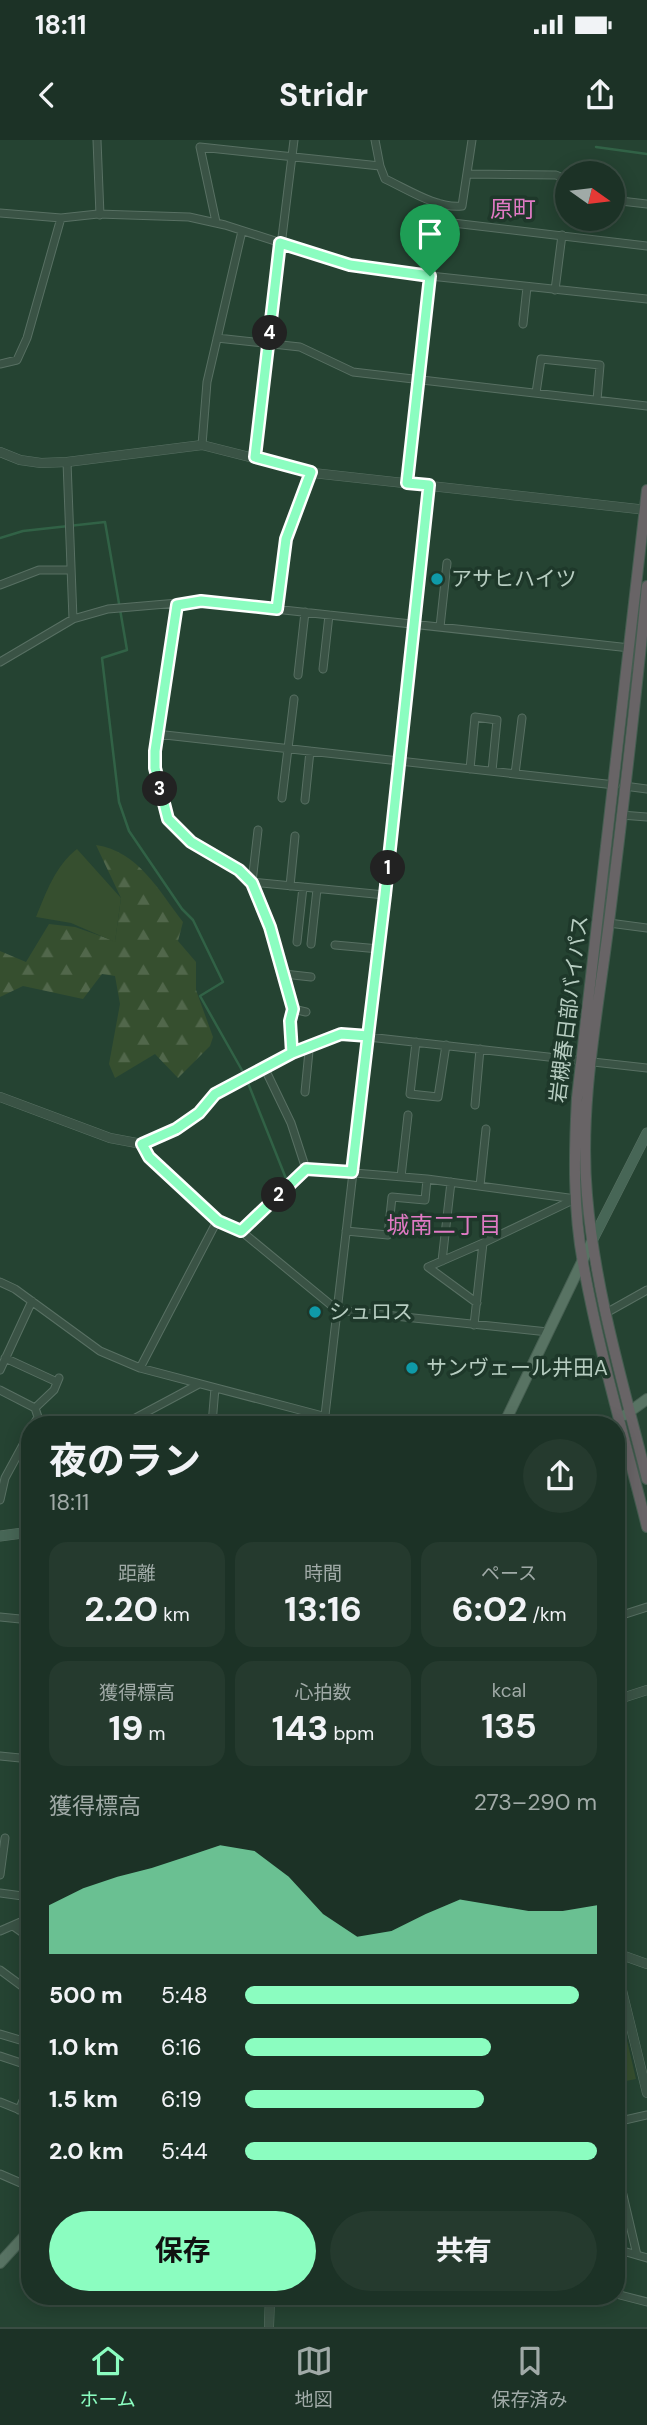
<!DOCTYPE html>
<html lang="ja">
<meta charset="utf-8">
<style>
:root{--surface:#1c3226;--page:#253a2e;--text:#f1f3f6;--muted:#a0aaa7;--line:#3a4d43;--accent:#8bfdc0}
body{margin:0;font-family:"DM Sans","Noto Sans JP",sans-serif;background:var(--page);color:var(--text);height:100vh;display:flex;flex-direction:column;font-size:26px;white-space:nowrap}
*{box-sizing:border-box;margin:0}
p{font-size:23px;color:var(--muted)}
.icon{flex:none;width:38px;height:38px;fill:none;stroke:currentColor;stroke-width:2;stroke-linecap:round;stroke-linejoin:round}
.map{position:relative;flex:1;overflow:hidden}
.side{position:absolute;left:21px;top:1276px;width:604px;height:889px;display:flex;flex-direction:column;background:var(--surface);border-radius:28px;box-shadow:0 4px 18px #0003,0 0 0 2px var(--line)}
.side>*{flex:none}
.needle{width:46px;rotate:104deg}
.tools{position:absolute;left:555px;top:21px;display:grid;gap:14px}
.tools a{display:grid;place-items:center;width:70px;height:70px;border-radius:50%;background:var(--surface);box-shadow:0 4px 18px #0003,0 0 0 2px var(--line);font-size:35px}
.pin{position:absolute;display:grid;place-items:center;width:60px;height:60px;color:#fff;margin:-72px -30px;border-radius:50% 50% 50% 0;rotate:-45deg;box-shadow:0 0 7px #0007}
.pin .icon{rotate:45deg}
.km{position:absolute;width:35px;height:35px;margin:-18px;border-radius:50%;background:#222;color:#fff;font-size:19px;line-height:35px;text-align:center}
.round{display:grid;place-items:center;flex:none;width:74px;height:74px;border-radius:37px;background:var(--page)}
.headline{display:flex;align-items:center;justify-content:space-between;height:119px;padding:0 28px}
h1{font-size:38px;font-weight:700;line-height:52px}
.figures{display:grid;grid-template-columns:repeat(3,1fr);gap:10px;height:119px;padding:7px 28px}
.figures div{display:grid;align-content:center;border-radius:18px;background:var(--page);text-align:center}
.figures b{font-size:35px;font-weight:700}
.figures small{font-size:19px;font-weight:400}
.figures p{font-size:19px}
.chart{height:196px;padding:14px 28px}
.chart p{display:flex;justify-content:space-between}
.chart svg{width:100%;height:126px;margin-top:7px;fill:var(--accent);opacity:.7}
.primary-button{display:flex;gap:14px;margin-top:auto;padding:14px 28px}
.primary-button a{flex:1;height:80px;border-radius:42px;background:var(--accent);color:#111;font-size:28px;font-weight:700;line-height:80px;text-align:center}
.primary-button a+a{background:var(--page);color:var(--text)}
ul{padding:0 28px;list-style:none;font-size:23px}
li{display:grid;grid-template-columns:112px 84px 1fr;align-items:center;height:52px}
li i{height:18px;border-radius:9px;background:var(--accent)}
.status{display:flex;justify-content:space-between;align-items:center;height:49px;padding:0 35px;background:var(--surface);direction:ltr}
.status svg{height:19px;fill:currentColor}
header{display:flex;justify-content:space-between;align-items:center;height:91px;padding:0 28px;background:var(--surface);font-size:32px;font-weight:700}
.menu{display:flex;justify-content:space-around;align-items:center;height:98px;border-top:2px solid var(--line);background:var(--surface);font-size:19px;color:var(--muted)}
.menu a{display:grid;justify-items:center;gap:4px}
.menu .active{color:var(--accent)}
.map>svg:first-child{display:block}
.forest{fill:url(#forest-firs)}
.park{fill:#364f2f}
.lines{fill:none;stroke-linecap:round;stroke-linejoin:round}
.stream{stroke:#316246;stroke-width:2.5}
.minor-casing{stroke:#587063;stroke-width:9}
.tertiary-casing{stroke:#587063;stroke-width:10}
.secondary-casing{stroke:#587063;stroke-width:11}
.primary-casing{stroke:#465f51;stroke-width:12}
.trunk-casing{stroke:#445d50;stroke-width:12}
.minor{stroke:#3a5345;stroke-width:7}
.tertiary{stroke:#3a5345;stroke-width:9}
.secondary{stroke:#476656;stroke-width:10}
.primary{stroke:#587363;stroke-width:10}
.trunk{stroke:#686466;stroke-width:10}
.route-casing{stroke:#fff;stroke-width:14}
.route{stroke:#8bfdc0;stroke-width:9}
.culture-dot{fill:#0f9aa8;stroke:#1e382a;stroke-width:2.5}
.labels{text-anchor:middle;dominant-baseline:central;stroke-width:7;stroke-linejoin:round;paint-order:stroke}
.poi-label{font-size:21px;fill:#b7cdc1;stroke:#1e382a;text-anchor:start}
.street-label{font-size:21px;fill:#b7cdc1;stroke:#1e382a}
.neighbourhood-label{font-size:23px;fill:#e07ac4;stroke:#1e382a}
</style>
<div class="status"><b>18:11</b><svg viewBox="0 0 49 12"><path d="M0 12V9h3v3zM5 12V6h3v6zM10 12V3h3v9zM15 12V0h3v12zM26 1h20v11H26zM47 4h2v5h-2z"/></svg></div>
<header><svg class="icon" aria-label="back" viewBox="0 0 24 24"><path d="M15 5l-7 7 7 7"/></svg>Stridr<svg class="icon" aria-label="share" viewBox="0 0 24 24"><path d="M12 15V3M7 8l5-5 5 5M5 13v7h14v-7"/></svg></header>
<div class="map">
<svg width="647" height="2187" viewBox="0 0 647 2187">
<defs>
<pattern id="forest-firs" width="22" height="20" patternUnits="userSpaceOnUse" patternTransform="scale(1.75)"><rect width="22" height="20" fill="#364f2f"/><path d="M5 1l3.5 6h-7zM16 11l3.5 6h-7z" fill="#51674b"/></pattern>
</defs>
<rect width="100%" height="100%" fill="#254332"/>
<path class="forest" d="M96 705C138 711 159 751 183 782L178 801 196 822V850L213 897 210 906 178 938 155 914 115 938 109 924 120 864 115 836 102 834 83 859 23 846 0 857V811L26 822 49 784 75 787 115 801 121 758Z"/>
<path class="park" d="M77 709 121 758 115 802 71 783 36 777C46 753 55 726 77 709Z
M616 1853 636 1939 616 1943Z"/>
<g class="lines">
<path class="stream" d="M596 7 647 14
M0 398 23 391 105 382 127 510 102 518 119 662 129 691 182 769 193 780 223 842 200 856 243 932
M248 943 287 1041"/>
<g class="minor-casing">
<path id="minor" d="M97 0 100 75
M375 0 380 26 385 39C407 49 437 69 462 66L472 0
M468 34 556 35 567 40
M612 60 647 64
M0 73 61 78 98 74 189 77 225 85 350 125 430 136 647 159
M436 81 647 106
M216 82 200 7 380 26
M555 150 562 95
M523 184 527 147
M217 198 300 207 353 232 647 266
M0 224 17 220 27 198 61 78
M536 253 541 219 600 225 597 260
M202 305 207 242 242 91
M255 317 294 0
M67 322 73 479
M407 343 438 63
M0 445 39 430H71
M177 465 155 611V628L168 679 191 702 239 730 252 742 270 787 293 869 291 881 292 913 341 894 647 928
M277 469 286 399 311 332
M440 487 447 423
M0 522 73 479 108 469 201 461 630 508
M323 529 329 475
M298 535 305 472
M156 594 615 645
M470 629 475 577 497 580 492 631
M515 634 522 578
M624 646 647 649
M282 658 294 559
M305 660 310 611
M621 675 647 677
M252 742 385 755
M252 742 258 690
M290 746 295 696
M609 783 647 788
M297 802 303 747
M311 804 317 749
M335 805 379 809
M284 834 311 837
M293 869 306 872
M416 902 410 954 438 957 446 905
M264 927 291 983 306 1029
M305 952 309 911 307 906
M475 965 480 909
M142 1004 149 1017 217 1081 241 1091 337 1170 548 1192
M401 1037 408 975
M480 1046 486 989
M241 1091 306 1029 427 1039 576 1059
M346 1091 388 1095 392 1057 425 1060 427 1039
M442 1121 451 1042
M0 1142 15 1149 100 1211 140 1228 353 1284
M477 1163 428 1127 483 1103
M606 1173 647 1150
M474 1185 483 1103 575 1059
M5 1218 57 1242
M140 1228 217 1081
M0 1230 32 1161
M0 1250 35 1268 38 1277 34 1284
M35 1268 54 1250 59 1238
M126 1283 199 1244
M212 1284 215 1248
M324 1284 385 755 398 621 429 345
M0 1360 5 1338 30 1292
M0 1477 30 1480
M616 1477 647 1467
M0 1616 30 1619
M0 1735 5 1698
M0 1753 30 1757
M13 1786 30 1798
M0 1791 30 1778
M0 1830 30 1852
M0 1894 30 1903
M0 1916 30 1926
M0 1962 30 1974
M19 1970 30 1944
M616 1982 647 1975
M616 2025 637 2115
M0 2034 30 2047
M616 2109 647 2118
M616 2154 647 2162
M485 2156H494"/>
</g>
<g class="tertiary-casing">
<path id="tertiary" d="M0 312 20 320 41 323 67 322 202 305 313 333 647 370
M0 957 110 998 142 1004 176 989 199 973 215 954 292 913
M616 1560 647 1550
M616 1813 647 1824
M616 1826 647 1953
M269 2187 270 2156"/>
</g>
<g class="secondary-casing">
<path id="secondary" d="M592 1101 647 993
M0 1396 30 1392"/>
</g>
<g class="primary-casing">
<path id="primary" d="M625 1275 647 1259
M504 1284 592 1101
M0 2123 30 2090"/>
</g>
<g class="trunk-casing">
<path id="trunk" d="M647 350 577 958C574 1013 573 1069 583 1123 599 1212 625 1299 647 1387
M647 446C636 558 623 670 609 782 598 872 579 964 587 1055 595 1152 624 1246 647 1339"/>
</g>
<use href="#minor" class="minor"/>
<use href="#tertiary" class="tertiary"/>
<use href="#secondary" class="secondary"/>
<use href="#primary" class="primary"/>
<use href="#trunk" class="trunk"/>
</g>
<g class="lines">
<g class="route-casing">
<path id="route" d="M430 136 407 343 429 345 385 755 368 896 341 894 292 913 215 954 199 973 176 989 142 1004 149 1017 218 1081 241 1091 306 1029 352 1032 368 896 341 894 292 913 290 881 293 869 270 787 252 743 239 730 191 702 168 679 155 628V611L177 465 201 461 277 469 286 399 311 332 255 317 280 103 350 125 430 136"/>
</g>
<use href="#route" class="route"/>
</g>
<g class="culture-dot">
<circle cx="437" cy="439" r="7"/>
<circle cx="315" cy="1172" r="7"/>
<circle cx="412" cy="1228" r="7"/>
</g>
<g class="labels">
<g class="poi-label">
<text x="451" y="439">アサヒハイツ</text>
<text x="329" y="1172">シュロス</text>
<text x="426" y="1228">サンヴェール井田A</text>
</g>
<g class="street-label">
<text transform="translate(569 869) rotate(-83)">岩槻春日部バイパス</text>
</g>
<g class="neighbourhood-label">
<text x="513" y="69">原町</text>
<text x="444" y="1085">城南二丁目</text>
</g>
</g>
</svg>
<div class="tools">
<a><svg class="needle" viewBox="-14 -14 28 28"><path d="M0-13l5 13h-10z" fill="#e53935"/><path d="M0 13l5-13h-10z" fill="#a0aaa7"/></svg></a>
</div>
<div class="pin" style="left:430px;top:136px;background:#1e9e55"><svg class="icon" aria-label="arrive" viewBox="0 0 24 24"><path d="M6 21V4h12l-3 4 3 4H6"/></svg></div>
<b class="km" style="left:388px;top:728px">1</b>
<b class="km" style="left:279px;top:1055px">2</b>
<b class="km" style="left:160px;top:649px">3</b>
<b class="km" style="left:270px;top:193px">4</b>
<section class="side">
<div class="headline"><div><h1>夜のラン</h1><p>18:11</p></div><a class="round"><svg class="icon" aria-label="share" viewBox="0 0 24 24"><path d="M12 15V3M7 8l5-5 5 5M5 13v7h14v-7"/></svg></a></div>
<div class="figures">
<div><p>距離</p><b>2.20<small> km</small></b></div>
<div><p>時間</p><b>13:16</b></div>
<div><p>ペース</p><b>6:02<small> /km</small></b></div>
</div>
<div class="figures">
<div><p>獲得標高</p><b>19<small> m</small></b></div>
<div><p>心拍数</p><b>143<small> bpm</small></b></div>
<div><p>kcal</p><b>135</b></div>
</div>
<div class="chart"><p><span>獲得標高</span>273–290 m</p>
<svg viewBox="0 0 160 44" preserveAspectRatio="none"><path d="M0 44V27L10 21L20 17L30 14L40 10L50 6L60 8L70 17L80 30L90 38L100 36L110 30L120 25L130 27L140 29L150 29L160 27V44z"/></svg>
</div>
<ul>
<li><b>500 m</b>5:48<i style="width:95%"></i></li>
<li><b>1.0 km</b>6:16<i style="width:70%"></i></li>
<li><b>1.5 km</b>6:19<i style="width:68%"></i></li>
<li><b>2.0 km</b>5:44<i style="width:100%"></i></li>
</ul>
<div class="primary-button"><a>保存</a><a>共有</a></div>
</section>
</div>
<nav class="menu">
<a class="active"><svg class="icon" aria-label="home" viewBox="0 0 24 24"><path d="M3 11l9-7 9 7M6 9v11h12V9"/></svg>ホーム</a>
<a><svg class="icon" aria-label="map" viewBox="0 0 24 24"><path d="M3 6l6-2 6 2 6-2v14l-6 2-6-2-6 2zM9 4v14M15 6v14"/></svg>地図</a>
<a><svg class="icon" aria-label="saved" viewBox="0 0 24 24"><path d="M7 4h10v16l-5-4-5 4z"/></svg>保存済み</a>
</nav>
